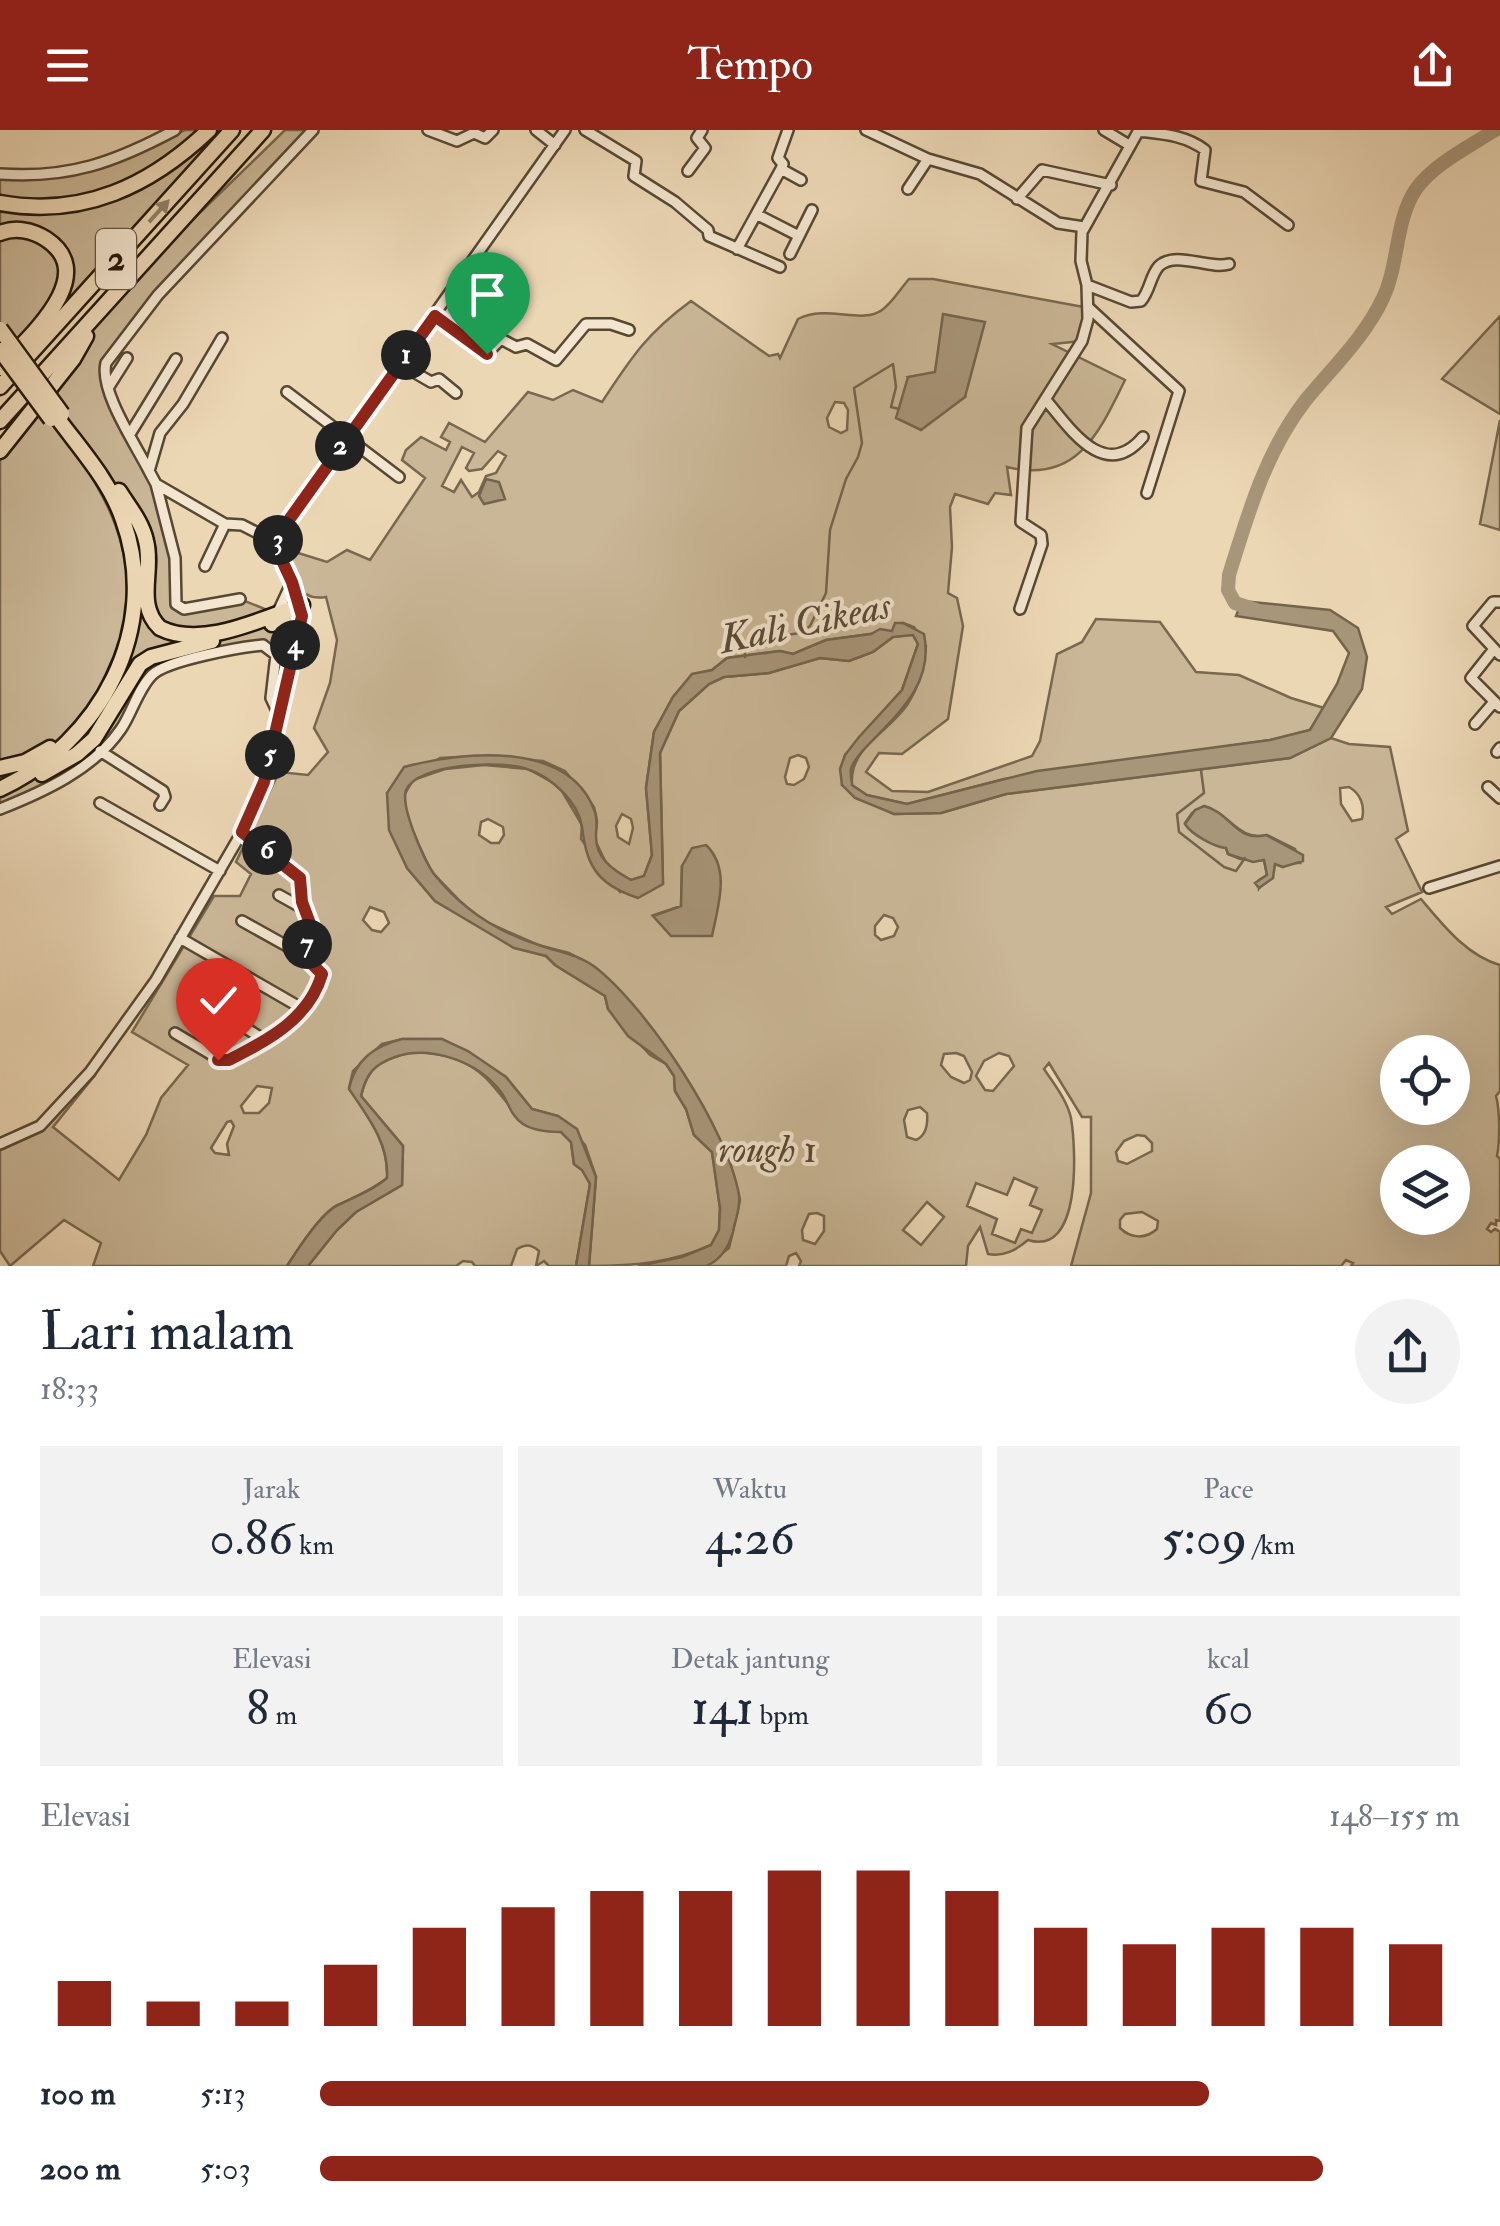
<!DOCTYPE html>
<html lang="id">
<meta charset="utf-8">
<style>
:root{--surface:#fff;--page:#f2f2f3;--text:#1f2937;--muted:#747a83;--accent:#8f2418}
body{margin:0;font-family:"IM FELL Double Pica",serif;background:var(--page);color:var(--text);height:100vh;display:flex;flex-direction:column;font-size:38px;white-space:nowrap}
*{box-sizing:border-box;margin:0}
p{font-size:32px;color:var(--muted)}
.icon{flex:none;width:55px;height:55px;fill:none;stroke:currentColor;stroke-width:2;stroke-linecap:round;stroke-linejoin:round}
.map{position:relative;height:1136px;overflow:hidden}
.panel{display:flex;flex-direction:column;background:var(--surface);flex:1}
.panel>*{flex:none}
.buttons{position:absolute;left:1380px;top:905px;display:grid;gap:20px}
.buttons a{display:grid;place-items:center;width:90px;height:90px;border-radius:50%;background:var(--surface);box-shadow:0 10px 40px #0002;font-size:50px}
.pin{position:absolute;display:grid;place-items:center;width:85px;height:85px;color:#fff;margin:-102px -42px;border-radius:50% 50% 50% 0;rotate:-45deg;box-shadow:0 0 10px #0007}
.pin .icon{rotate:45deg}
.km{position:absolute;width:50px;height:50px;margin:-25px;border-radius:50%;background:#222;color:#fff;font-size:28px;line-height:50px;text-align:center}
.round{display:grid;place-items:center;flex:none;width:105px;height:105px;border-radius:52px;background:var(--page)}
.headline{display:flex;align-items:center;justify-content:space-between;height:170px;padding:0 40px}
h1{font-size:55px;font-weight:600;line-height:75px}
.metrics{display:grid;grid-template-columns:repeat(3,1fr);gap:15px;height:170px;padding:10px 40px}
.metrics div{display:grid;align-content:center;border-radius:0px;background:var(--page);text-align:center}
.metrics b{font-size:50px;font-weight:600}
.metrics small{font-size:28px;font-weight:400}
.metrics p{font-size:28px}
.chart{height:280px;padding:20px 40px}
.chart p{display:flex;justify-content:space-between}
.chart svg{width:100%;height:180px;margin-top:10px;stroke:var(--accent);stroke-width:6}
ul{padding:0 40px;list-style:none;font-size:32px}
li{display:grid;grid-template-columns:160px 120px 1fr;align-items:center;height:75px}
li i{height:25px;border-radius:12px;background:var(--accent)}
header{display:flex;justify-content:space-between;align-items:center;height:130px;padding:0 40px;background:var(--accent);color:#fff;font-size:45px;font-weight:600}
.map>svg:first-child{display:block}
.green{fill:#cab797;stroke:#78684f;stroke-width:2.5;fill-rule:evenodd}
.water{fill:#a8967a;stroke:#74644c;stroke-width:2.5}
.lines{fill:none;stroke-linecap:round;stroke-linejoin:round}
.stream{stroke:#74644c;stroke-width:2.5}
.river{stroke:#a8967a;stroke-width:14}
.minor-casing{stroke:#574832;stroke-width:14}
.highway-casing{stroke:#251807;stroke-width:19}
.minor{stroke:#f3e5cf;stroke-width:9}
.highway{stroke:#ecd7b5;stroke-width:14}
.highway-bridge-casing{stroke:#251807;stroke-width:19;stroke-linecap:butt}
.highway-bridge{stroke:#ecd7b5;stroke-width:14}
.oneway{fill:#928167}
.route-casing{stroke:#fff;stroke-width:20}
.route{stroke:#8f2418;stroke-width:12}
.labels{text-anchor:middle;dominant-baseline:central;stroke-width:8;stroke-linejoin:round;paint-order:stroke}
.shield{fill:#f3e5cf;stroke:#635643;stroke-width:2.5}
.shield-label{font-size:35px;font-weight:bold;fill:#251807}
.park-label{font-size:38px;font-style:italic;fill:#574832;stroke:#f3e5cf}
.water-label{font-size:40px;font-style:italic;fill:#594a35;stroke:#f3e5cf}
</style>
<header><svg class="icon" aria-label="menu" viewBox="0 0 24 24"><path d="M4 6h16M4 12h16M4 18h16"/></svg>Tempo<svg class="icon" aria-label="share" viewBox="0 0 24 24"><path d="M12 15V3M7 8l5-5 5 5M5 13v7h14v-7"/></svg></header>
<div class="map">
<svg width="1500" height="1136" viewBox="0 0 1500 1136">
<rect width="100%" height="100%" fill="#ecd7b5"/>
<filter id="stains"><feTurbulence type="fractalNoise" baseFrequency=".002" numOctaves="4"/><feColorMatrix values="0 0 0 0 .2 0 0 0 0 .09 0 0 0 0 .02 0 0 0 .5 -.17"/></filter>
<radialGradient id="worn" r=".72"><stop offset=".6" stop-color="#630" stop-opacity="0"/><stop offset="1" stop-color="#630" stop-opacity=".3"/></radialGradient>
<path class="green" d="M185 0H232L67 184 55 178 16 221 0 199V48C73 56 120 28 185 0Z
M285 0H313L113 221 104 246 163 379 179 478 240 469 277 484 195 516 276 493 296 511 239 518 151 545 122 597 88 632 0 679V321L39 271C91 343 144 407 122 502 116 530 96 554 95 582L132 492 127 375 46 263 101 179Z
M909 149H933L1089 178 1082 211 1052 214 1125 250C1099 303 1077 354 1007 337L1011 365 995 363 988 374 955 364 950 377 952 417 948 463 957 468 963 496 948 589 902 624 879 623 866 642 892 661 928 662 1032 626 1040 611 1057 524 1082 512 1096 489 1160 492 1196 542 1239 545 1291 568 1324 578 1310 600 1270 610 1004 649 907 674 866 665 852 655C849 617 888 603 907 575 920 555 923 539 926 516L914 497 903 493 892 501 826 510 793 524 780 521 727 528 712 540 692 545 673 567 654 602 646 658 652 725 644 746 631 750 608 737 595 710 597 691 594 677 565 641 543 631 477 626 440 628 387 663 407 738 435 771 514 817 546 826 555 835 605 866 608 879 650 925 666 934 674 946 675 961 686 979 694 1005 712 1022 720 1078 719 1100 711 1115C673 1133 632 1136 589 1136L596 1047 585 1015 558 986 532 979 506 947 442 909H403L382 914 353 941 349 958C368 987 389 1013 387 1048 372 1060 355 1067 338 1075 321 1083 298 1119 287 1136H93L101 1113 64 1090 10 1136 0 1121V1014L30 1002 90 942 95 945 53 997 119 1050 146 1005 161 968 188 935 132 902 214 766H240L251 744 236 732 279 642 308 645 328 622 314 598 330 553 337 510 326 467C295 472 289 443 282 418L327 432 347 420 370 430 425 348 402 330 406 320 421 307 446 320 450 312 441 307 449 293 485 312 528 262 553 270 573 260 602 272C631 228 647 203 691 171L769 226 778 224 780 228 798 189C828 174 861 195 882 180 892 173 901 158 909 149ZM935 243 965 267 944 281 908 247ZM835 272 844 273 848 280 847 300 841 303 829 297 827 288ZM462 317 474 323 466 338 469 341 482 339 498 321 506 326 496 343 486 346 479 362 472 367 461 350 454 362 442 356ZM622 684 631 689 633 698 629 714 618 707 616 696ZM370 777 384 782 389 793 381 802 372 800 363 790ZM257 956 272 958 269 973 259 983H244L241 976ZM231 991 234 996 227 1014 229 1025 215 1023 211 1018 227 992Z
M1500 186V284L1442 249Z
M1500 290V400L1480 394Z
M907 505H913L918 514 902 560 845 625 842 655 894 684 941 683 1006 664 1290 628 1331 608 1349 614 1390 617 1408 701 1396 709 1422 762 1386 777 1392 784 1421 769C1443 795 1467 826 1500 835V961L1496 966C1500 981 1500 1011 1497 1026L1500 1029V1091L1496 1090V1095L1491 1093 1487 1099 1491 1102 1495 1099 1500 1102V1136H1351L1353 1133 1346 1130 1341 1136H1071L1091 1063V987H1082L1049 933 1044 939C1054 954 1067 970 1071 988 1076 1019 1082 1127 1028 1110 1016 1120 1004 1127 988 1124L980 1097 968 1116 966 1136H799L801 1131 796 1123 789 1126 786 1136H705L729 1118 740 1070 728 1025 683 943 650 897 595 837 569 823 538 815 482 790 461 772 431 741 405 685V664L413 650 445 639 484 635 528 639 559 656 582 695 581 709 620 762 663 753 660 623 679 581 709 554 724 547 769 543 820 528 849 531 873 522 893 507ZM798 625 806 628 809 637 804 649 794 655 787 654 785 647 790 628ZM1349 657C1361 664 1365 676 1362 689L1352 691 1341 674 1340 658ZM1204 676C1229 682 1238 712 1267 705L1295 719 1300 733H1289L1283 737 1275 734 1259 758V750L1267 745 1264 730 1240 729 1228 724 1226 718 1204 709 1185 693 1192 683ZM488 689 503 697 504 705 499 713H491L479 705 481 692ZM682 735 711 805 654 785 681 776ZM884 785 893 788 898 797 894 806 881 810 875 805V796ZM1398 922H1452V978H1398ZM956 923 964 926 972 942 970 950 964 953 951 947 941 935 944 924ZM999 923 1009 926 1014 936 993 961 985 960 976 946 984 931ZM920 977 927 983C928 994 927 1005 916 1010L907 1007 904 990 908 980ZM1137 1005 1145 1006 1152 1013V1021L1127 1034 1118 1031 1116 1022 1124 1011ZM1398 1032H1452V1088H1398ZM1014 1048 1037 1058 1030 1075 1042 1080 1032 1103 1021 1099 1015 1113 992 1104 997 1089 967 1076 976 1053 1007 1065ZM927 1072 944 1087 921 1115 903 1100ZM1142 1082 1158 1091 1157 1099C1146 1109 1131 1109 1120 1098V1090L1125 1084ZM817 1083 824 1086V1101L815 1114 803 1110 802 1100 809 1084Z
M414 921C429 924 448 924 461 931 507 951 505 1000 561 1002L571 1012 574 1034 582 1040 590 1054 576 1136H549L544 1131 536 1136 539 1121C531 1114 526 1114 517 1119L511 1136H475L472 1132 463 1131 456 1136H308L337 1100 356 1082 402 1055 403 1016 361 966C369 932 383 931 414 921Z"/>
<path class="water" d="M943 184 985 192 965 267 921 300 896 288 908 247 935 242Z
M486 349 499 352 505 369 484 374 479 366Z
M1242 471 1330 480 1358 498 1367 527 1362 559 1331 608 1290 628 1006 664 941 683 894 684 855 668 842 655 840 639 845 625 859 607 902 560 918 514 913 505 893 507 873 522 849 531 820 528 769 543 724 547 709 554 679 581 660 623 663 754 638 768C623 763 604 754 595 740 586 727 584 711 582 697 578 671 551 647 527 639 502 630 418 633 406 660 400 676 424 730 434 744 461 778 497 802 539 815 558 822 578 824 595 837 648 878 728 1000 739 1065 741 1077 735 1090 733 1102 729 1116 721 1130 706 1136 692 1136 654 1136 638 1136L682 1127 711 1115 719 1100 720 1078 712 1022 694 1005 686 979 675 961 674 946 666 934 628 906 608 879 605 866 555 835 546 826 514 818 435 771 407 738 389 700 387 663 404 637C463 621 570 610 595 682 598 691 596 696 596 705 595 728 613 740 631 750L644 746 652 725 646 658 654 602 673 567 692 544 712 540 727 528 780 521 793 524 826 510 871 504 880 499 892 501 895 493H903L924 504C934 552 900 582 870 613 863 620 853 630 851 639 850 645 852 650 852 655L867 665 907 674 1037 641 1270 610 1310 600 1337 554 1349 523 1333 501 1236 486Z
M1204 676C1231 683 1237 713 1266 705L1303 725V731L1283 737 1275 734 1273 748 1259 758 1255 753 1267 745 1264 730 1253 732 1228 724 1226 718C1214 717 1191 704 1185 694L1195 680Z
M706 715C731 739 718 776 712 806H671L653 786 681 776 682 736 692 718Z
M402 909H442L468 921 506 947 532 979 558 986 577 999 596 1047 589 1136H576L590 1054 582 1040 574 1034 571 1012 561 1002C548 1002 534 1001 523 994 510 985 509 973 501 962 478 931 430 915 395 927 373 935 366 944 361 966L403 1016 402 1055 356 1082 337 1100 308 1136H287C298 1119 321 1083 338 1075 355 1067 373 1060 387 1048 389 1013 368 987 349 959 355 930 374 916 402 909Z"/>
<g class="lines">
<path class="stream" d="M745 527V517L766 508 800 503 810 496 826 463 830 400 846 349 858 327 862 313 854 258 893 234 896 257 891 277 899 279
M1201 640 1204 663 1177 684 1179 702 1224 737 1236 741 1245 728"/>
<path class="river" d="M1256 480 1235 473 1228 460 1229 445C1248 384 1265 323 1305 271 1332 238 1365 207 1383 168 1399 135 1395 90 1416 59 1434 34 1469 17 1495 0"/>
<g class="minor-casing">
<path id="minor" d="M428 0 457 11 474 3 485 8 493 0
M536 0 555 15
M585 0 636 31 634 46 675 72 708 100 709 106 780 137
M866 0 928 29 980 44 1058 93 1084 97
M1104 0 1129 15
M1138 1C1163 4 1185 5 1205 20L1201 51 1244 62 1288 95
M781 39 801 50
M688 41 705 18 697 8 702 0
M0 44C69 49 115 32 175 0
M908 59 928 29
M1017 69 1042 40 1111 55
M758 85 799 106
M737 119 781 39 783 34 778 28 788 0
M790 124 812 80
M472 133 486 144
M1087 155 1131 172 1141 171C1150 161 1150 146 1159 136 1176 120 1209 140 1229 134
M1089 178 1179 261 1147 363
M435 186 486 224 501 209 516 217 527 214 556 230 586 194H611L629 200
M222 208 183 274 160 303 149 341 156 354 225 394 242 395 277 413
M400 234 431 252 439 249 456 263
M108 258 127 228
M287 262 399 347
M1046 270C1071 300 1105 352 1143 307
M130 304 176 229
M149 341C136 315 99 261 106 233L158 165 313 0
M156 354 175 428 176 474 184 479 240 469
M205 436 225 394
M1500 472H1493L1473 496 1500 525
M1020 479 1042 414 1041 405 1021 392 1027 298 1082 211 1088 189 1087 155 1081 131 1082 102 1139 0
M277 484 292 452
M1494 519 1471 548 1500 577
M1475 594 1494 572
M100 621 163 661 165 667 160 675
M1497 622 1500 618
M1488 657 1500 668
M100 673 220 741
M0 679C43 662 94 639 121 599 132 583 138 559 152 545 167 530 241 517 263 515L276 525 271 568 280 587
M1429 758 1500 736
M279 765 304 779
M242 791 303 825C314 798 308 800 303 775 301 766 303 757 301 748L242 702
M180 808 303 879 322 844 303 825
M196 866 266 911 286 898 303 879
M175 903 224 932 266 911
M0 1014 40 996 90 942 156 850 242 702 264 651 302 486C301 455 269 432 281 401L565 0"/>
</g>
<g class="highway-casing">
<path id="highway" d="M0 73C83 88 150 56 209 0
M0 103C15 97 32 100 46 109 102 146 26 209 0 238
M0 257 232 0
M0 291 263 0
M0 321 73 229 86 206
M119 361C129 377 142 392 146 411 154 441 135 474 160 498 202 519 261 489 302 475
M272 494 302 486
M0 638 25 632 50 618
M42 644 77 624 94 609 140 534 151 527 212 511
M0 659C100 612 162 499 123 390 110 351 80 319 56 286"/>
</g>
<use href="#minor" class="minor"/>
<use href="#highway" class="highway"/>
<g class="highway-bridge-casing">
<path id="highway-bridge" d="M0 199 62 284
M0 220 51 289"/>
</g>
<use href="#highway-bridge" class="highway-bridge"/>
</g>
<defs><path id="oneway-solid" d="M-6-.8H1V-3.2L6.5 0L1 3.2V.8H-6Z" transform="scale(2.5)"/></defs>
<use class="oneway" href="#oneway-solid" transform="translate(159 81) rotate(-48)"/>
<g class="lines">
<g class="route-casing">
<path id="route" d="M218 930H229C268 910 309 889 322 844L303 825 311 796 302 772 300 748 242 702 264 652 302 486 292 452 278 422 281 401 435 186 487 224"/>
</g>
<use href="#route" class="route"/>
</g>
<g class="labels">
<rect class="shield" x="96" y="99" width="40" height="60" rx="8"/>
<g class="shield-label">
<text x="116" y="129">2</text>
</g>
<g class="park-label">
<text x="768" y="1020">rough 1</text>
</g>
<g class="water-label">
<text transform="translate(805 493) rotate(-12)">Kali Cikeas</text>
</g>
</g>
<rect width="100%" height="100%" filter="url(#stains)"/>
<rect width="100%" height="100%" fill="url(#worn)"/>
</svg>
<div class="buttons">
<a><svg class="icon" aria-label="locate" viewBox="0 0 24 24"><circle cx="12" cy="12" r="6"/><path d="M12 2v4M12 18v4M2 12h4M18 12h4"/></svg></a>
<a><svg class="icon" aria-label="layers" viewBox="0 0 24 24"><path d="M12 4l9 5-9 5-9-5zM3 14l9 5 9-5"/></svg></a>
</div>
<div class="pin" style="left:487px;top:224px;background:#1e9e55"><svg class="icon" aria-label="arrive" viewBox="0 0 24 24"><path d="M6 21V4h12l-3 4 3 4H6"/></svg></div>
<div class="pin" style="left:218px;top:930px;background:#d93025"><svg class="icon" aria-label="check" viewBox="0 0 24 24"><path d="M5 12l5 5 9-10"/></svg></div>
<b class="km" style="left:406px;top:225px">1</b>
<b class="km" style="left:340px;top:316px">2</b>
<b class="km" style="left:278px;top:410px">3</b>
<b class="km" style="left:295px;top:515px">4</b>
<b class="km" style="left:270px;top:625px">5</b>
<b class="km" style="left:267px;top:720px">6</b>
<b class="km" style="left:307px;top:814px">7</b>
</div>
<section class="panel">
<div class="headline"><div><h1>Lari malam</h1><p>18:33</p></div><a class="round"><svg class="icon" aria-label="share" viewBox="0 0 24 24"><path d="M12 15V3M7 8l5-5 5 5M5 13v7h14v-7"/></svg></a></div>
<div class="metrics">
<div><p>Jarak</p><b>0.86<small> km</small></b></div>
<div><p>Waktu</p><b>4:26</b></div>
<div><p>Pace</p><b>5:09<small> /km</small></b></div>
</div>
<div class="metrics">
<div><p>Elevasi</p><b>8<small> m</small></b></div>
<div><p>Detak jantung</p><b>141<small> bpm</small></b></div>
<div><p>kcal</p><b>60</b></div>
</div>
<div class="chart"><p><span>Elevasi</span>148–155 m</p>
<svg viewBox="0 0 160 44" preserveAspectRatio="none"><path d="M5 44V33M15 44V38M25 44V38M35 44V29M45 44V20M55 44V15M65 44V11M75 44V11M85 44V6M95 44V6M105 44V11M115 44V20M125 44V24M135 44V20M145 44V20M155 44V24"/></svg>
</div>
<ul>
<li><b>100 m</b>5:13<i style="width:78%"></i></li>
<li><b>200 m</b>5:03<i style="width:88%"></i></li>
</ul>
</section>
